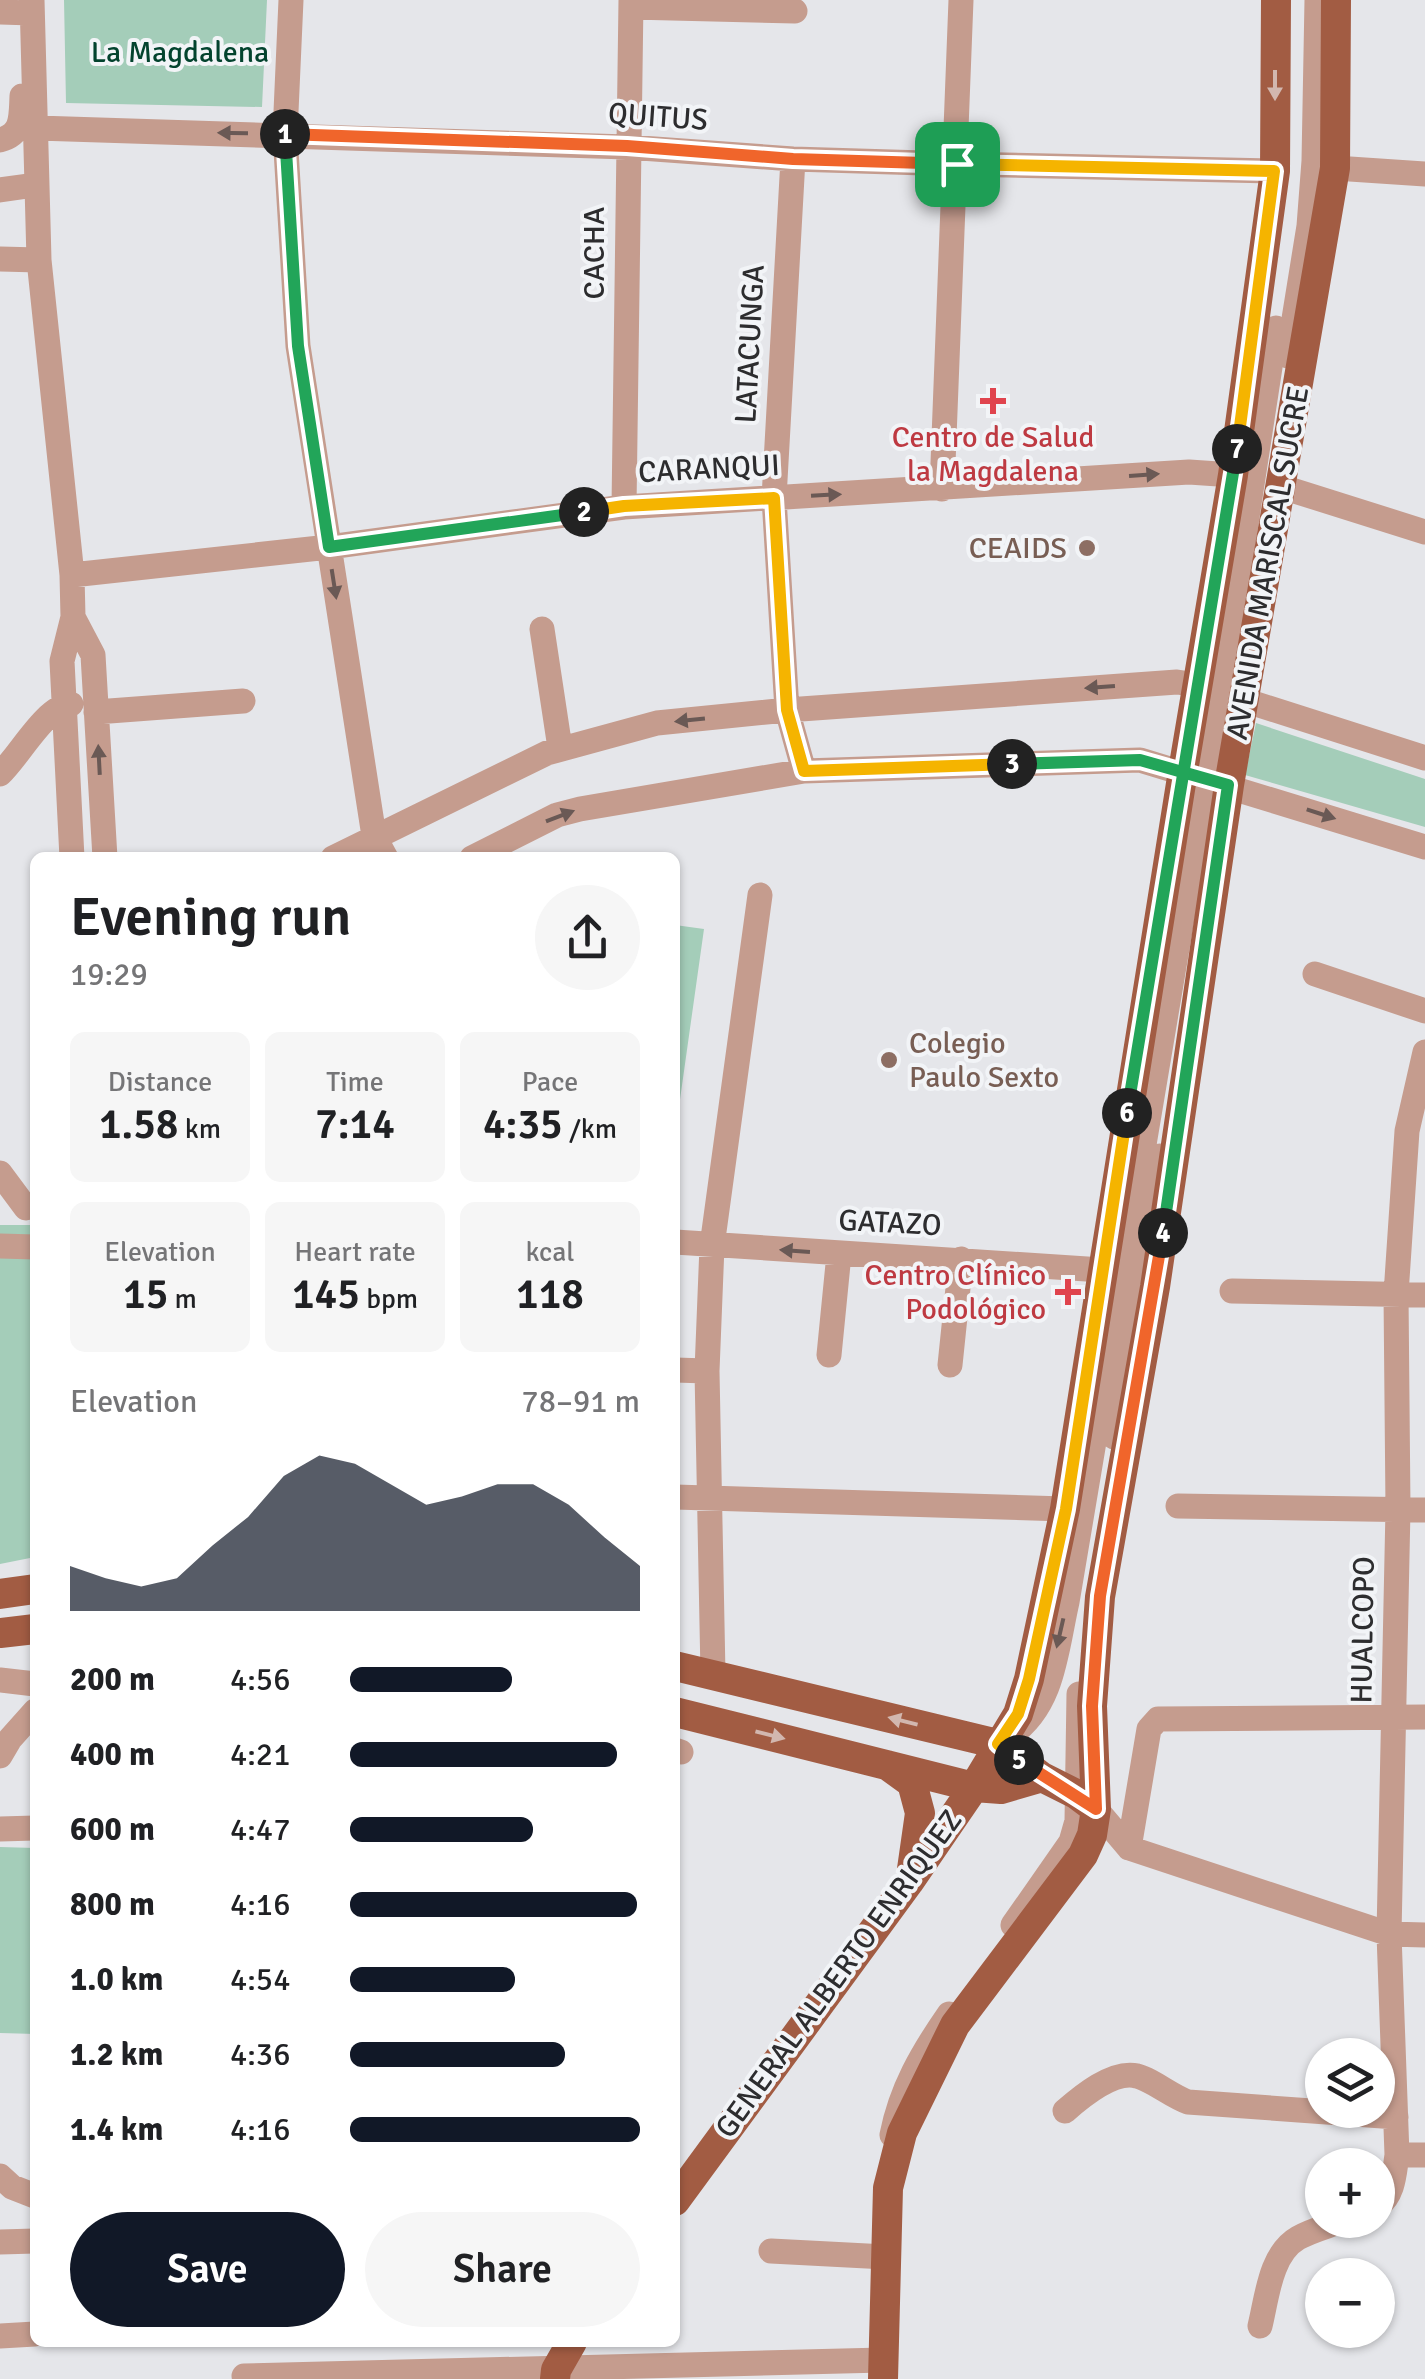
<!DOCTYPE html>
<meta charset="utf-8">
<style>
:root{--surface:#fff;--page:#f6f6f6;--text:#202124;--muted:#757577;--accent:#111827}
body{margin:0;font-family:Signika,sans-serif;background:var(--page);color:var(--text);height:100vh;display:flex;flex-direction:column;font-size:38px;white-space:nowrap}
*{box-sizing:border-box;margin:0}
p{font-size:32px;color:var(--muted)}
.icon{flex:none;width:55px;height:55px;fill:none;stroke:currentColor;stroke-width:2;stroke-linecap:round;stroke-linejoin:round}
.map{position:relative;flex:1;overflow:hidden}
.drawer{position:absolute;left:30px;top:852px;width:650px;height:1495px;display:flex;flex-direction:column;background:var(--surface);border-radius:15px;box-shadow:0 2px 8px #0004}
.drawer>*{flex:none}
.tools{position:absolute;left:1305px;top:2038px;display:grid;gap:20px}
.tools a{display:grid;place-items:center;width:90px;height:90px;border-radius:50%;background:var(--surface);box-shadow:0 2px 8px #0004;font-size:50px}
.pin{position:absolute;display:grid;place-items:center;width:85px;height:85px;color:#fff;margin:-42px;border-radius:20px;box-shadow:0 5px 15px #0006}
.km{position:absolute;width:50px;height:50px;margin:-25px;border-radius:50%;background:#222;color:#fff;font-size:28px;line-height:50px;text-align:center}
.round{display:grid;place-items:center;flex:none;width:105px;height:105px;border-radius:52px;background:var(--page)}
.overview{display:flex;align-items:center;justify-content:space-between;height:170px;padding:0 40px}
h1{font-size:55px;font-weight:600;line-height:75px}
.figures{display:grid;grid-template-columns:repeat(3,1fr);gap:15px;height:170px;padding:10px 40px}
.figures div{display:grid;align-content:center;border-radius:15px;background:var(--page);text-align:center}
.figures b{font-size:42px;font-weight:600}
.figures small{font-size:28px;font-weight:400}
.figures p{font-size:28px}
.chart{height:280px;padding:20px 40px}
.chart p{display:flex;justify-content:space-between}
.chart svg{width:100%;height:180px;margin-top:10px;fill:var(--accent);opacity:.7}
.primary-button{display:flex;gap:20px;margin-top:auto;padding:20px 40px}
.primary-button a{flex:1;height:115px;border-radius:60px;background:var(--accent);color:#fff;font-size:40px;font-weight:600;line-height:115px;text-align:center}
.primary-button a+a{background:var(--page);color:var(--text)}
ul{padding:0 40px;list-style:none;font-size:32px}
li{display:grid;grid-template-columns:160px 120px 1fr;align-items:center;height:75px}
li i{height:25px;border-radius:12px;background:var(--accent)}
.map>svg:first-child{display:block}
.green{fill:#a4cdb9}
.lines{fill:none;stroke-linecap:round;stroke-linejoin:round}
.minor{stroke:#c59c8e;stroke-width:25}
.major{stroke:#a25c43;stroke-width:30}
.oneway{fill:#d2b7af}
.oneway2{fill:#6a5955}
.split-1-casing{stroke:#fff;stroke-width:20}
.split-2-casing{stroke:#fff;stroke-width:20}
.split-3-casing{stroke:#fff;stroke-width:20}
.split-4-casing{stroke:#fff;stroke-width:20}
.split-5-casing{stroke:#fff;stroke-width:20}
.split-6-casing{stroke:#fff;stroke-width:20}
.split-7-casing{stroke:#fff;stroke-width:20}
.split-8-casing{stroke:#fff;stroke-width:20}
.split-1{stroke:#f0652b;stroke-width:12}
.split-2{stroke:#22a559;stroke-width:12}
.split-3{stroke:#f5b400;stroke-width:12}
.split-4{stroke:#22a559;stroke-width:12}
.split-5{stroke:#f0652b;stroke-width:12}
.split-6{stroke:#f5b400;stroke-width:12}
.split-7{stroke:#22a559;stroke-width:12}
.split-8{stroke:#f5b400;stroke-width:12}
.health-dot{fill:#e0444e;stroke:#f2f4f7;stroke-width:4}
.education-dot{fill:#8d6e63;stroke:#f2f4f7;stroke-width:4}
.labels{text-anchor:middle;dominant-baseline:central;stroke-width:8;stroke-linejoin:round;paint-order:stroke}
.park-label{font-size:30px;fill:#03432e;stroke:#f2f4f7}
.street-label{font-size:30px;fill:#2d2d2f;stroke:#f2f4f7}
.health-label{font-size:30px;fill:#be3a42;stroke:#f2f4f7}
.education-label{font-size:30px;fill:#785e54;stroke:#f2f4f7;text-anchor:end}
</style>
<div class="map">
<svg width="1425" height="2379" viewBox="0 0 1425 2379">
<rect width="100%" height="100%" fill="#e5e6ea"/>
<path class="green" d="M64 0H267L262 107 66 103Z
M1256 723 1425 779V827L1245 775Z
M675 925 704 929 675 1135Z
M0 1225H35V1557L0 1564Z
M0 1847 35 1848V2034L0 2033Z"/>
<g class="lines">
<path class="minor" d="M32 0 39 260 72 575 73 617 62 661 72 858
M291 0 285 134 298 346 374 836 386 858
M631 7 795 11
M0 12 32 13
M37 128 627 147 793 159 957 164 1275 171
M0 140C23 134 21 117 22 96
M793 159 774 498 787 710 804 771
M1335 168 1425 174
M0 190 35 185
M0 259 39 260
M1288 356 1309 226 1314 161 1317 0
M1282 487 1425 532
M942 489 961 0
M624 507 631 0
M72 575 329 547 624 507 1189 472 1233 475
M73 617 93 655 105 858
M542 629 560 748
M96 712 243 701
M0 774C20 755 45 707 71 704
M333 858 547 753 657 723 787 710 1177 682 1197 685 1425 758
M472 858 557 815 580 809 804 771 1140 760 1425 847
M1315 974 1425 1011
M0 1173 26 1208
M675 1242 1102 1270
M0 1246 35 1247
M1232 1291 1425 1295
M829 1355 839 1254
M950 1365 961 1259
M675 1370 707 1371
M1114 1437 1160 1156
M675 1497 1065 1509
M1178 1506 1425 1510
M713 1674 707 1371 712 1246 760 895
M0 1680 35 1684
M1011 1735C1054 1705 1056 1650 1067 1602L1220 693 1276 328
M675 1750 681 1752
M0 1756 10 1739 35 1711
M1096 1809 1129 1848 1389 1934 1425 1935
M0 1829 35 1828
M1129 1848 1149 1729 1158 1719 1425 1717
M1013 1925 1071 1842 1077 1821 1079 1694
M1065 2111C1081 2097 1113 2070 1137 2076 1151 2079 1171 2096 1188 2102L1396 2117
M892 2135C901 2089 922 2053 949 2014
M1397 2155H1425
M0 2176 12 2187 35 2196
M1378 2206C1394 2194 1394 2174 1397 2155L1389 1934 1398 1509 1396 1294 1407 1131 1425 1052
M0 2242 35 2241
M771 2251 886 2257
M1260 2326C1267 2298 1270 2254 1298 2238 1312 2230 1329 2226 1344 2220
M0 2336 35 2334
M244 2376 883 2360"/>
<path class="major" d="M0 1594 35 1589
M0 1633 35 1629
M675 1666 998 1744 1042 1777 1076 1794 1096 1809
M675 1712 974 1787 1001 1789 1042 1777
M887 1765 912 1783 920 1813 912 1869
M675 2201 909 1882 974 1787 1018 1714 1029 1679 1065 1509 1183 771 1233 475 1275 171 1276 0
M555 2379 556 2370 572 2342
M883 2379 888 2188 902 2133 955 2025 1083 1855 1092 1835 1096 1809 1092 1706 1100 1597 1155 1287 1229 785 1335 168 1336 0"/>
</g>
<defs><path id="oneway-solid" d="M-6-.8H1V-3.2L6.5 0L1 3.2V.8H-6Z" transform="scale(2.5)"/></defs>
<g class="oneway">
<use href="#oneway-solid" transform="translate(1275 85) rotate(90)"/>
<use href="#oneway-solid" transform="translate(903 1721) rotate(-166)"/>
<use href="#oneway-solid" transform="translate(770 1735) rotate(14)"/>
</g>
<g class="oneway2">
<use href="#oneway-solid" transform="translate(233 133) rotate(-179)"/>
<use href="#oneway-solid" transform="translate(1144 475) rotate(-4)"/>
<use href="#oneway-solid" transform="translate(826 495) rotate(-3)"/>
<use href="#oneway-solid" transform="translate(334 584) rotate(81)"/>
<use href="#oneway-solid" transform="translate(1100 687) rotate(176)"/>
<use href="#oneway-solid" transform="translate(690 720) rotate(174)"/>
<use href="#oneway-solid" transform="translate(99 760) rotate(-93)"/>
<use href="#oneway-solid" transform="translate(1321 814) rotate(18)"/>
<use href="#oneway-solid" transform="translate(560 816) rotate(-21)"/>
<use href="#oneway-solid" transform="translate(795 1251) rotate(-176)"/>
<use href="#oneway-solid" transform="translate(1060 1633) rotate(103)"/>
</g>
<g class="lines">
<g class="split-1-casing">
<path id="split-1" d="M285 134 627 146 793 159 957 164"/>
</g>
<g class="split-2-casing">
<path id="split-2" d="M285 134 298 346 329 547 584 512"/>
</g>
<g class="split-3-casing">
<path id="split-3" d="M584 512 624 506 774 498 787 710 804 771 1012 764"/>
</g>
<g class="split-4-casing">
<path id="split-4" d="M1012 764 1140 760 1228 785 1163 1233"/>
</g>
<g class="split-5-casing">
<path id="split-5" d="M1019 1760 1096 1809 1092 1706 1100 1596 1163 1233"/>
</g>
<g class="split-6-casing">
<path id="split-6" d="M1019 1760 998 1744 1018 1714 1029 1679 1066 1509 1127 1113"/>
</g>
<g class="split-7-casing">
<path id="split-7" d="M1127 1113 1237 449"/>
</g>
<g class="split-8-casing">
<path id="split-8" d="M957 164 1274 171 1237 449"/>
</g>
<use href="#split-1" class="split-1"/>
<use href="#split-2" class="split-2"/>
<use href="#split-3" class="split-3"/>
<use href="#split-4" class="split-4"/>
<use href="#split-5" class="split-5"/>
<use href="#split-6" class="split-6"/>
<use href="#split-7" class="split-7"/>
<use href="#split-8" class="split-8"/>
</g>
<g class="health-dot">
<path d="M988 386h10v10h10v10h-10v10h-10v-10h-10v-10h10z"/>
<path d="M1063 1277h10v10h10v10h-10v10h-10v-10h-10v-10h10z"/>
</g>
<g class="education-dot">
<circle cx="1087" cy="548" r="10"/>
<circle cx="889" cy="1060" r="10"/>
</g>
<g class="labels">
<g class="park-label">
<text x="180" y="52">La Magdalena</text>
</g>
<g class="street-label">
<text transform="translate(658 117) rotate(4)">QUITUS</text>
<text transform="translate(594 253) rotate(-90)">CACHA</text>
<text transform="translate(750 344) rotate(-87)">LATACUNGA</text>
<text transform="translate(709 469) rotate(-3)">CARANQUI</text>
<text transform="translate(1268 563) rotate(-80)">AVENIDA MARISCAL SUCRE</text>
<text transform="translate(890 1223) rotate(3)">GATAZO</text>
<text transform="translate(1363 1630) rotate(-89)">HUALCOPO</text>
<text transform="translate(839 1974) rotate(-54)">GENERAL ALBERTO ENRIQUEZ</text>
</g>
<g class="health-label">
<text x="993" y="437">Centro de Salud<tspan x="993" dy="34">la Magdalena</tspan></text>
<text x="1046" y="1275" text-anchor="end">Centro Clínico<tspan x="1046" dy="34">Podológico</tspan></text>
</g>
<g class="education-label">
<text x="1067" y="548">CEAIDS</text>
<text x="909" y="1043" text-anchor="start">Colegio<tspan x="909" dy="34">Paulo Sexto</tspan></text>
</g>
</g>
</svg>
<div class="tools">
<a><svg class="icon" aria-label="layers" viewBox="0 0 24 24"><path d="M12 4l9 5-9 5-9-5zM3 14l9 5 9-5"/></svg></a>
<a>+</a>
<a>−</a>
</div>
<div class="pin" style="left:957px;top:164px;background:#1e9e55"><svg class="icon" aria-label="arrive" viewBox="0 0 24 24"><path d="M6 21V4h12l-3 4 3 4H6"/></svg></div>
<b class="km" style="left:285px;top:134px">1</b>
<b class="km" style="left:584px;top:512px">2</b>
<b class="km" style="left:1012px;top:764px">3</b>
<b class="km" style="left:1163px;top:1233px">4</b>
<b class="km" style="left:1019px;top:1760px">5</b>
<b class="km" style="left:1127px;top:1113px">6</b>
<b class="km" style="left:1237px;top:449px">7</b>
<section class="drawer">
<div class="overview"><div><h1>Evening run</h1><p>19:29</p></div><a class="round"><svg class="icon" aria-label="share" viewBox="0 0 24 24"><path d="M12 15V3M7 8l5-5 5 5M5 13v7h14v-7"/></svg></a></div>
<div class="figures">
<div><p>Distance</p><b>1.58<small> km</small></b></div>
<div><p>Time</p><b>7:14</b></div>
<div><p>Pace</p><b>4:35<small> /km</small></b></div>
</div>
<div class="figures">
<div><p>Elevation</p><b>15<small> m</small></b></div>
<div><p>Heart rate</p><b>145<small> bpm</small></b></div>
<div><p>kcal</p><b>118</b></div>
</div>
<div class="chart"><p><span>Elevation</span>78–91 m</p>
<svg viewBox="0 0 160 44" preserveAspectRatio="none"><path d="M0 44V33L10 36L20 38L30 36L40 28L50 21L60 11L70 6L80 8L90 13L100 18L110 16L120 13L130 13L140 18L150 26L160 33V44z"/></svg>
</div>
<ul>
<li><b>200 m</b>4:56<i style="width:56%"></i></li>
<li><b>400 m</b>4:21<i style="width:92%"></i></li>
<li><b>600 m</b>4:47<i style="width:63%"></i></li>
<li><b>800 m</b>4:16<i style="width:99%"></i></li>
<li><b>1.0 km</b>4:54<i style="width:57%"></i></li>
<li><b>1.2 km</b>4:36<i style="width:74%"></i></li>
<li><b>1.4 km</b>4:16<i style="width:100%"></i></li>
</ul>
<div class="primary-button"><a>Save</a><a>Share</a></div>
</section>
</div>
